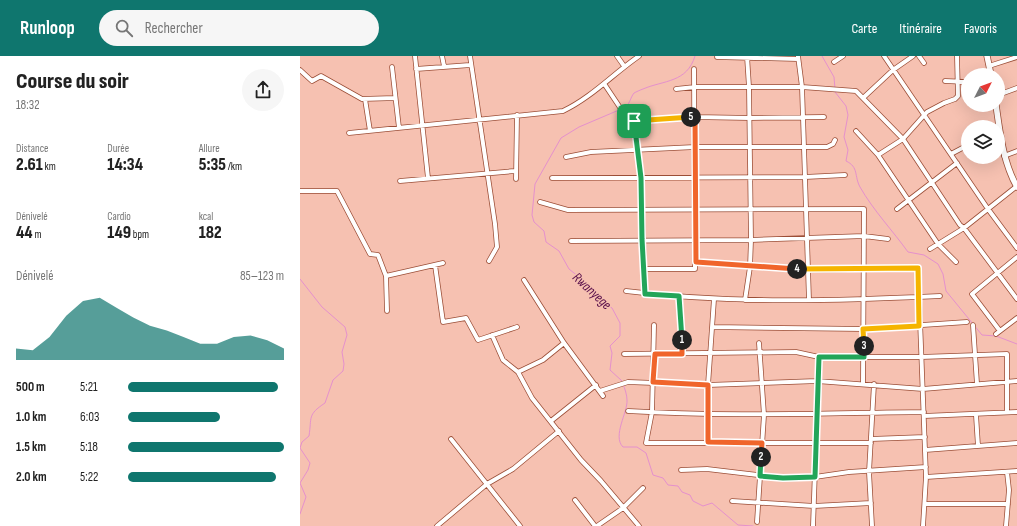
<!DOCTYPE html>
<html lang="fr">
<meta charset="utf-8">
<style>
:root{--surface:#fff;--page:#f6f6f6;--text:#222;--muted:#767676;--accent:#0f766e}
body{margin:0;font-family:"Sofia Sans Condensed",sans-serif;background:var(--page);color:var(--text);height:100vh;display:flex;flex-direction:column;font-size:15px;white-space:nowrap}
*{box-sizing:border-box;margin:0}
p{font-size:13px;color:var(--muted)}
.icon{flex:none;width:22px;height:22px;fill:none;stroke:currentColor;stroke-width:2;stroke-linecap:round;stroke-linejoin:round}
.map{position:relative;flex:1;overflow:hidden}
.side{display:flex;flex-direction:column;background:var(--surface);width:300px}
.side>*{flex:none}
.needle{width:26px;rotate:48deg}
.buttons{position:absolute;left:661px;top:12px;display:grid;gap:8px}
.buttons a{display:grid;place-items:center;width:44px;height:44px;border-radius:50%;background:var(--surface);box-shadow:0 4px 16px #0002;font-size:20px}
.pin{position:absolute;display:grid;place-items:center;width:34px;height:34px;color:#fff;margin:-17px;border-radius:8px;box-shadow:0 2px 6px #0006}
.km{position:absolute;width:20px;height:20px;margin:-10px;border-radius:50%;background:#222;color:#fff;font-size:11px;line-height:20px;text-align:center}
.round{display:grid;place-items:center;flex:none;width:42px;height:42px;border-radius:21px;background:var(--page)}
.overview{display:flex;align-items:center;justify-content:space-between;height:68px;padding:0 16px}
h1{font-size:22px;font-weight:800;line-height:30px}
.figures{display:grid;grid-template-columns:repeat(3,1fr);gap:6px;height:68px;padding:4px 16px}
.figures div{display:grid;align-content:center}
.figures b{font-size:17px;font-weight:800}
.figures small{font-size:11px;font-weight:400}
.figures p{font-size:11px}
.chart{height:112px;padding:8px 16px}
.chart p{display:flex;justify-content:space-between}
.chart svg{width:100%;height:72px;margin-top:4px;fill:var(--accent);opacity:.7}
ul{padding:0 16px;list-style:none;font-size:13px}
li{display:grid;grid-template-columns:64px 48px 1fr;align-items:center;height:30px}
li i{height:10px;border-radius:5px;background:var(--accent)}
header{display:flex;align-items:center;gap:24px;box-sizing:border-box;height:56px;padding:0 20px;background:var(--accent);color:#fff}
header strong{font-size:19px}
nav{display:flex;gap:22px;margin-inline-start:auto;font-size:14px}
.search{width:280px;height:36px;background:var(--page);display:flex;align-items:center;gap:10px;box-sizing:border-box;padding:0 14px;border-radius:22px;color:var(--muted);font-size:15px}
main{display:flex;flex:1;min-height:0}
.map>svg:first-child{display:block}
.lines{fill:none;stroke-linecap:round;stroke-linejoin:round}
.stream{stroke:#e590cd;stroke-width:1}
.street-casing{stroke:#9b4e37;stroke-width:5.5}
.secondary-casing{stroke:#9b4e37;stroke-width:7}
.street{stroke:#fff;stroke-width:4}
.secondary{stroke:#fff;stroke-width:5.5}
.split-1-casing{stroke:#fff;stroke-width:8}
.split-2-casing{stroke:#fff;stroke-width:8}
.split-3-casing{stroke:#fff;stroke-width:8}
.split-4-casing{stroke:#fff;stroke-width:8}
.split-5-casing{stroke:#fff;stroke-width:8}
.split-6-casing{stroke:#fff;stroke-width:8}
.split-1{stroke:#22a559;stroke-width:5}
.split-2{stroke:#f0652b;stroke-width:5}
.split-3{stroke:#22a559;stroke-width:5}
.split-4{stroke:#f5b400;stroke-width:5}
.split-5{stroke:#f0652b;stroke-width:5}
.split-6{stroke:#f5b400;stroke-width:5}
.labels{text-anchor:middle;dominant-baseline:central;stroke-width:3;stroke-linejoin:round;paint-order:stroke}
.water-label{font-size:14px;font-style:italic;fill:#590e4a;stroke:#f6c1b1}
</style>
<header>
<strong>Runloop</strong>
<div class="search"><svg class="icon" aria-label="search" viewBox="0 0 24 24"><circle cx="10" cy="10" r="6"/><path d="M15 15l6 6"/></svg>Rechercher</div>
<nav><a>Carte</a><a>Itinéraire</a><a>Favoris</a></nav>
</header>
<main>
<section class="side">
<div class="overview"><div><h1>Course du soir</h1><p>18:32</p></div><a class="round"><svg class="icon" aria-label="share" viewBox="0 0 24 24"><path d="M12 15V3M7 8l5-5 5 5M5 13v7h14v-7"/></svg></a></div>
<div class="figures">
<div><p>Distance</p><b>2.61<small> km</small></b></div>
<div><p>Durée</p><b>14:34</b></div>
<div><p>Allure</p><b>5:35<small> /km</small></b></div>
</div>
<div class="figures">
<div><p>Dénivelé</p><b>44<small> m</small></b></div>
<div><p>Cardio</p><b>149<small> bpm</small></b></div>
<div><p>kcal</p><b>182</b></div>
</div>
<div class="chart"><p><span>Dénivelé</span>85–123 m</p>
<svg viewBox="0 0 160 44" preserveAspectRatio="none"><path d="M0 44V37L10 38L20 30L30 17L40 8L50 6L60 12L70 18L80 23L90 26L100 30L110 34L120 34L130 30L140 29L150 32L160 37V44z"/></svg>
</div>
<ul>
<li><b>500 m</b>5:21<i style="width:96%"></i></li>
<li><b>1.0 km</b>6:03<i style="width:59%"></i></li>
<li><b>1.5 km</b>5:18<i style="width:100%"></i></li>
<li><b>2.0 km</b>5:22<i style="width:95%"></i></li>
</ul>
</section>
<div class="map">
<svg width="717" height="470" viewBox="0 0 717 470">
<rect width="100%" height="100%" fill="#f6c1b1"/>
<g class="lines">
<path class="stream" d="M522 0 534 21 535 33
M535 36 546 50 548 59 544 81 548 94 546 105C559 111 554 120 560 131 573 154 593 175 608 196L624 199 638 208 643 218 646 235 682 279 696 280 717 288
M324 52C330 49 330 42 334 37 336 36 340 34 343 33 364 24 387 27 395 0
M319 54 279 71 261 82 235 128 232 159 234 166 244 175 246 186 259 195 269 213 279 221 288 235 312 252 320 267V280L310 290 312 297 310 314 322 325
M0 223 22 251 45 271 47 279 42 296 44 308 43 315 33 324 25 347C7 359 12 361 9 380L2 386 0 392 10 407 8 414 0 427 6 441 0 458
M323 328C325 333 327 339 327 344 328 356 312 380 323 391H337L346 397 353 419 363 422 368 429 378 430 382 436 390 439 393 445 403 450 412 447 438 469 453 470"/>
<g class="street-casing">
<path id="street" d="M115 0 128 122
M142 0 144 10
M170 0 195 168 197 191 189 205
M317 0 324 10
M498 0 502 31 509 244
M584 0 688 153 717 192
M619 0 624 7
M417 1 498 3
M534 6 543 0
M689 10 717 1
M92 11 99 72
M116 13 170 9
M0 14 12 25 21 20 62 43 95 42
M645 25 668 26
M305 29 321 53 334 65 341 121 345 238
M376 33 395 31H502L556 35 603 83 660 169 664 172 717 243
M698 39 717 32
M563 42 593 14 613 0
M65 43 70 75
M334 65 395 61 450 62 524 61
M556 75 578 99 638 188 656 206
M49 77 263 55C292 41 313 18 339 0
M651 98 668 89
M578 99 603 83 627 56 644 47 655 43 658 40 657 0
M704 100 717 95
M266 101 291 96 395 91H527L533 88 535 84
M252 122 505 121 545 119
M216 123 217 59
M100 125 215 115
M0 135H37L70 198 78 199 86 220 87 255
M240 146 268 154 564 153 563 328
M597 153 657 107
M271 185 451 184 564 180 588 183
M630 193 664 172 717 130
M396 206 507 214 618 212 626 421 623 470
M135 209 143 266 166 262 178 284 217 271
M343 213H395L394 13
M86 220 143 207
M224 224 264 287 303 340
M326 235C430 248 535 245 640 240
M379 240 383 298
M445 244 450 211 451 184 449 31 447 0
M354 269 352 356 346 387H571
M673 269 677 328
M412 271 563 273 667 266
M700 275 672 238 717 201
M696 278 717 262
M192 279 203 304 218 316 232 342 281 404 301 425 339 470
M324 298 496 296 519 301H621L707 298V356
M218 316 243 304 264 287
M300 335 328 326 408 329 517 325 623 333 717 325
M328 355C427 361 525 357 624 356
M676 359 678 390
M624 360 717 356
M251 365 296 329
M151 383 220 470
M571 383 625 381
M408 386V329L414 243
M625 394 717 387
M381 414 407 413 483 422 515 421 549 416 626 411
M626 421 717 415
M275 444 295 470
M432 445 514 450 571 447
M625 448H708
M457 466 464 359 459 287
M137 470 187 428 213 413 259 375
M297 470 323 452 343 432
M513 470 519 301
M572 470 569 416 574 328
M706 470 709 434 707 416"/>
</g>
<g class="secondary-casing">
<path id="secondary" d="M687 0 691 19
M696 49C700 77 703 106 717 131"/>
</g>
<use href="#street" class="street"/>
<use href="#secondary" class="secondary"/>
</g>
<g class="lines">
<g class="split-1-casing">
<path id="split-1" d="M334 65 341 122 342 183 345 238 379 240 382 284"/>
</g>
<g class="split-2-casing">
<path id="split-2" d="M382 284V298H355L353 326 408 329V386L462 387 461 401"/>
</g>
<g class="split-3-casing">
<path id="split-3" d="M461 401 460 420 483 422 515 421 519 301H564V290"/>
</g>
<g class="split-4-casing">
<path id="split-4" d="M497 213 618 212 619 270 563 273 564 290"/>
</g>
<g class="split-5-casing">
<path id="split-5" d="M391 61 395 60 396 206 497 213"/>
</g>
<g class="split-6-casing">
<path id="split-6" d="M334 65 391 61"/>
</g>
<use href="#split-1" class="split-1"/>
<use href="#split-2" class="split-2"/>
<use href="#split-3" class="split-3"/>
<use href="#split-4" class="split-4"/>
<use href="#split-5" class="split-5"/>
<use href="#split-6" class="split-6"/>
</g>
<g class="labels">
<g class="water-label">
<text transform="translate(292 235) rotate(43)">Rwanyege</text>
</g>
</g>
</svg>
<div class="buttons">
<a><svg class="needle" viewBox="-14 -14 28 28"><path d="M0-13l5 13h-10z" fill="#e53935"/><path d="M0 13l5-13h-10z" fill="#767676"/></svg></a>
<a><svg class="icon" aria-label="layers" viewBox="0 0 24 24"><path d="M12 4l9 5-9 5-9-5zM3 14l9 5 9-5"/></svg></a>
</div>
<div class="pin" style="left:334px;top:65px;background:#1e9e55"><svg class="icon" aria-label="arrive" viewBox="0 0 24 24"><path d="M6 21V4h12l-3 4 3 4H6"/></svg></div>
<b class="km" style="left:382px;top:284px">1</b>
<b class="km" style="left:461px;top:401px">2</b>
<b class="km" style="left:564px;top:290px">3</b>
<b class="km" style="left:497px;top:213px">4</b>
<b class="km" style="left:391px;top:61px">5</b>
</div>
</main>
